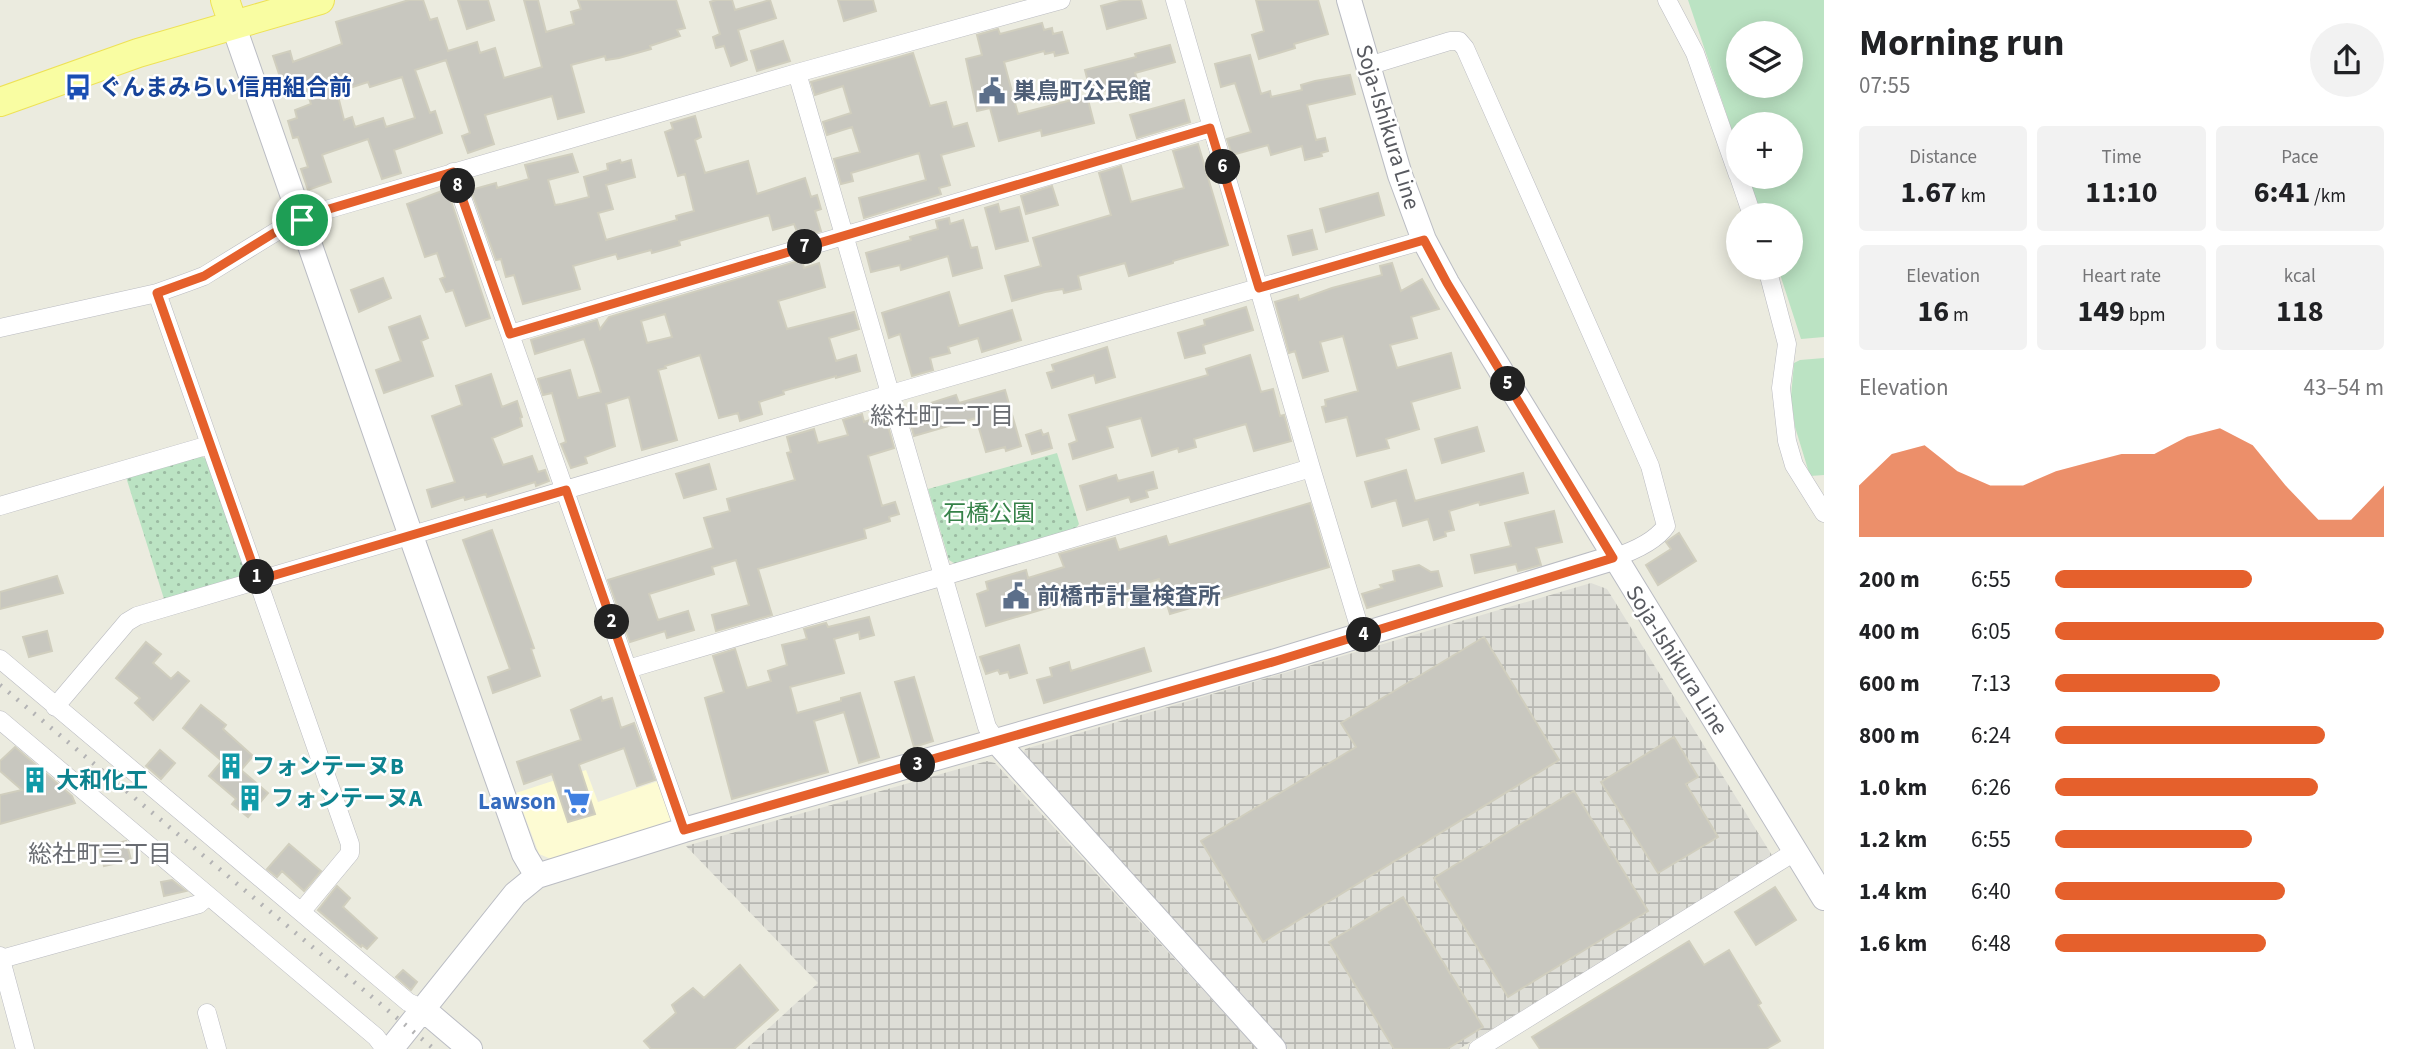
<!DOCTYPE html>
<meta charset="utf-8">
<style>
:root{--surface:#fff;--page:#f2f2f2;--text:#202124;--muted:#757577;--accent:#e5602c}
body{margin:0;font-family:"Source Sans 3","Noto Sans JP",sans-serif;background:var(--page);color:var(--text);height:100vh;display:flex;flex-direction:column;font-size:26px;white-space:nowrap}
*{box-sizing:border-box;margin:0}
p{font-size:23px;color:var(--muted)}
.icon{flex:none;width:38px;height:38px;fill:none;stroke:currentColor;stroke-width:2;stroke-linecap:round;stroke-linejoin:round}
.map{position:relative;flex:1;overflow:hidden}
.drawer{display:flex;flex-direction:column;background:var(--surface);width:595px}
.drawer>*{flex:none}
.buttons{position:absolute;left:1726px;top:21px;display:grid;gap:14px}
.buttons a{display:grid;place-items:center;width:77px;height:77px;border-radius:50%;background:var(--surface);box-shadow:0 4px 18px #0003;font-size:35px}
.pin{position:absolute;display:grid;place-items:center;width:60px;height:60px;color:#fff;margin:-30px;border:4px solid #fff;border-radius:50%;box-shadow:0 2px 7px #0007}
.km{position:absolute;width:35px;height:35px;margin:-18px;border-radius:50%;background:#222;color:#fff;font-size:19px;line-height:35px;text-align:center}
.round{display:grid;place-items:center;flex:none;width:74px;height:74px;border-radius:37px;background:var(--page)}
.headline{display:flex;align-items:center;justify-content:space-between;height:119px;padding:0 35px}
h1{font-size:38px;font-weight:700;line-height:52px}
.stats{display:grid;grid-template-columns:repeat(3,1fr);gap:10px;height:119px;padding:7px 35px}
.stats div{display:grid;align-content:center;border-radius:7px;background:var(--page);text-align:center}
.stats b{font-size:30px;font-weight:700}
.stats small{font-size:19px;font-weight:400}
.stats p{font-size:19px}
.chart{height:196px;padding:14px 35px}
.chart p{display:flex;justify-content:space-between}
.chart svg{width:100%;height:126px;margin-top:7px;fill:var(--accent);opacity:.7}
ul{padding:0 35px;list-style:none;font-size:23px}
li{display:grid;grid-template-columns:112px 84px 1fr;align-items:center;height:52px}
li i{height:18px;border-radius:9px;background:var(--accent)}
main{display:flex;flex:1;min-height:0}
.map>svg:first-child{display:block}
.commercial{fill:#fdfbd3}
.industrial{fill:url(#industrial-grid)}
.grass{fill:url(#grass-dots)}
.garden{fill:#bbe3c3;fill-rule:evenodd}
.building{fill:#c8c7bf;stroke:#d0cebe;stroke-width:2;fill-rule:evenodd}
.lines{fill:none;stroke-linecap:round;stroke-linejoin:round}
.street-casing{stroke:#babbc1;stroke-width:19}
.secondary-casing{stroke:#babcc3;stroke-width:26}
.primary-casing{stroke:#eee256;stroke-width:30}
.street{stroke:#fff;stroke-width:18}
.secondary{stroke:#fff;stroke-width:24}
.primary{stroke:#f9fda2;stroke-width:28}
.rail{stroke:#b3b3b4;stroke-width:4.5;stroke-dasharray:2 9;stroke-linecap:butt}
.route-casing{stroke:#fff;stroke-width:14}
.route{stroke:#e5602c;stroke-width:9}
.labels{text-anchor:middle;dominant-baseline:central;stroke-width:5;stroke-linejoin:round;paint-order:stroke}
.transit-label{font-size:23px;font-weight:bold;fill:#164399;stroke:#fff;text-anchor:start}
.service-label{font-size:23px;font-weight:bold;fill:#4e5e75;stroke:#fff;text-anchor:start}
.street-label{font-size:23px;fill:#585a60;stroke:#fff}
.park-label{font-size:23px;fill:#368249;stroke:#fff}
.culture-label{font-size:23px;font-weight:bold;fill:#0d838f;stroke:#fff;text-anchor:start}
.shop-label{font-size:23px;font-weight:bold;fill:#366cbe;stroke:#fff;text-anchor:end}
.neighbourhood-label{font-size:24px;fill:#696c72;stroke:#fff}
</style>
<main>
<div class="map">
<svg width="1824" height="1049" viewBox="0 0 1824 1049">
<defs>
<pattern id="industrial-grid" width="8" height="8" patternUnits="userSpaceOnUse" patternTransform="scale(1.75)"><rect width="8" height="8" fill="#deded7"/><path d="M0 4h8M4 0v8" fill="none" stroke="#b7b7b2"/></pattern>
<pattern id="grass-dots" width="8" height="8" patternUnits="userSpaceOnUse" patternTransform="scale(1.75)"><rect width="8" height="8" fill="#bbe3c3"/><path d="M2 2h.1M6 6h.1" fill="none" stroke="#9bbba2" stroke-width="1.8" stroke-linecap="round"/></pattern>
</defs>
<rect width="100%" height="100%" fill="#ebebdf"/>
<path class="commercial" d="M586 770 598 802 661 780 674 815 669 825 551 859 539 854 516 793Z"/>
<path class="industrial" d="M1591 583 1607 589 1773 857 1459 1049H1288L1022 758 1025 749Z
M987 761 995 763 1257 1049H746L818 983 686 846Z"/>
<path class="grass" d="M1057 453 1079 524 1074 531 957 565 949 560 928 489Z
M201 456 208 460 246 570 241 577 164 599 126 477Z"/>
<path class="garden" d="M1688 0H1824V337L1801 339 1778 268H1790V215H1761L1748 177H1790V124H1738V148ZM1738 33H1790V86H1738Z
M1824 358V475L1810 476 1795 427 1791 396 1794 363 1800 360Z"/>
<path class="building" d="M409 0H423L430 20 437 18 448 51 477 42 480 53 495 48 504 78 542 67 524 0H538L546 32 574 24 571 12 581 9 578 0H676L685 28 677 30 680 36 650 46 651 49 619 58 606 60 605 56 571 65 584 112 558 119 552 96 485 115 494 144 468 153 462 136 470 133 446 60 415 70 430 113 435 111 442 133 394 150 401 173 382 179 368 139 324 154 322 155 331 182 308 190 301 169 308 167 298 137 293 138 288 121 297 118 295 110 311 104 302 76 282 83 273 56 290 51 293 62 342 44 336 22ZM402 77 415 118 386 127 383 118 355 127 352 117 344 120 337 92 368 82 370 87Z
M458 0H488L494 20 467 29Z
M716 0H732L735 10 770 0 776 18 738 30 747 60 731 66 724 46 716 48 713 37 720 34 710 2Z
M838 0H873L876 11 844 21Z
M1123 0H1141L1146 18 1107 29 1101 6Z
M1256 0H1318L1328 34 1294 44 1295 48 1259 59 1252 35 1264 31Z
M1042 23 1044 30 1052 28 1053 34 1062 32 1068 53 1055 56 1054 52 1045 54 1044 51 1004 62 1018 114 1087 96 1094 123 1042 136 1041 130 999 141 990 108 977 111 966 59 982 55 977 35 998 29 1000 34Z
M783 41 790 61 757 71 751 51Z
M1170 45 1175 62 1135 73 1138 82 1091 94 1085 70 1136 57 1135 54Z
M913 53 930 106 946 102 953 127 967 123 974 146 941 155 950 185 939 188 941 194 864 218 859 198 926 180 919 153 851 173 853 181 841 184 834 159 860 152 852 127 827 135 823 122 851 113 843 86 815 95 811 82Z
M1250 55 1261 94 1270 91 1271 97 1302 90 1301 85 1315 81 1350 75 1355 94 1307 105 1316 140 1325 138 1328 151 1321 153 1322 156 1305 160 1302 146 1271 155 1268 145 1232 155 1227 139 1251 132 1235 83 1221 87 1215 64Z
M1184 100 1190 122 1137 138 1130 115Z
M695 116 701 137 695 140 705 173 748 161 757 194 805 178 811 197 817 195 821 209 815 211 821 231 799 237 794 224 773 230 769 215 679 241 680 245 652 253 651 250 618 259 616 254 573 266 580 289 523 304 514 275 506 277 501 259 496 260 471 190 496 183 497 188 529 179 525 165 572 154 578 172 548 180 555 205 562 204 589 197 584 177 608 170 607 164 620 160 621 163 631 160 635 177 606 185 613 209 598 213 606 240 677 220 676 216 694 211 685 174 678 176 665 132 673 129 671 123Z
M1198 144 1228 245 1173 261V263L1129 276 1125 263 1078 276 1081 289 1064 293 1063 289 1045 292 1012 301 1005 276 1041 266 1033 238 1111 215 1099 173 1121 166 1131 202 1184 188 1173 151Z
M1052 186 1058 205 1026 214 1021 196Z
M447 189 490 318 466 326 453 290 446 292 440 279 445 277 437 253 425 257 407 204Z
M1378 193 1384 215 1326 232 1320 209Z
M998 204 1000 212 1019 207 1028 241 996 249 985 208Z
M949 218 950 224 963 220 971 248 977 247 982 268 953 276 948 256 901 270 900 265 871 272 866 253 911 240 910 237 938 229 936 221Z
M1312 230 1317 249 1293 255 1288 236Z
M802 260 804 268 819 263 825 287 778 301 787 329 854 312 859 329 829 338 836 361 856 355 860 371 836 378V376L783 391 784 394 759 402 762 414 740 421 738 413 719 418 700 355 665 366 666 368 658 370 677 440 642 450 629 397 606 404 615 446 585 457 587 463 571 468 561 444 566 442 552 393 543 395 538 379 570 370 578 398 601 392 594 369 584 339 535 354 531 340 597 320 600 329 609 317ZM665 314 672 337 647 343 641 321Z
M1392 263 1401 291 1422 279 1439 309 1411 317 1417 338 1390 345 1397 368 1451 353 1460 388 1411 402 1419 429 1386 439 1389 448 1357 456 1347 417 1326 422 1322 407 1326 406 1325 400 1358 391 1343 336 1320 342 1328 371 1303 378 1295 351 1289 353 1275 302 1298 295 1299 300 1332 288 1382 275 1380 266Z
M383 278 391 298 359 312 351 290Z
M949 292 959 326 1012 310 1021 340 982 352 978 338 948 347 950 353 930 358 933 370 912 376 900 334 889 338 882 313Z
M1246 307 1253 330 1203 345 1205 353 1185 358 1178 333 1205 325 1204 320Z
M420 316 428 338 421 341 433 376 384 393 376 370 401 361 389 327Z
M1107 347 1115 377 1096 383 1094 375 1052 388 1047 373 1054 371 1052 365Z
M1250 355 1261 392 1273 389 1280 416 1284 415 1291 441 1254 451 1246 424 1194 439 1196 447 1179 452 1178 448 1152 456 1141 418 1107 427 1113 447 1073 459 1069 444 1077 441 1069 415 1208 375 1206 369Z
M491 374 502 407 517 401 522 417 520 418 522 426 492 438 503 465 532 456 538 472 545 470 549 481 536 486 535 482 487 497 486 494 465 500 464 497 432 507 427 490 455 482 432 416 462 405 456 386Z
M1005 390 1021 446 1006 451 1005 447 986 452 976 418 914 436 908 413 919 409 918 407 956 395 959 403Z
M862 414 864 422 885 415 894 448 868 456 882 506 895 502 899 514 889 517 890 521 864 529 866 538 758 569 772 615 716 631 712 615 749 605 736 560 712 567 714 574 649 594 658 620 688 611 694 630 667 638 665 631 630 642 608 580 713 548 704 518 730 511 727 499 795 480 787 453 791 452 787 437 814 429 818 443 848 435 843 420Z
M1477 427 1484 451 1442 463 1435 439Z
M1041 430 1043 435 1048 433 1052 448 1032 454 1026 435Z
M709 464 716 489 684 498 676 474Z
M1406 470 1415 501 1523 473 1528 493 1480 505 1479 502 1449 511 1454 530 1445 532 1446 536 1434 540 1428 519 1403 526 1396 500 1372 507 1365 482Z
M1153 472 1157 488 1146 491 1148 497 1131 502 1129 497 1087 510 1080 486 1116 475 1118 481Z
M1310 503 1329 567 1170 614 1159 579 1076 605 1074 600 986 626 977 594 988 590 986 582 1026 570 1028 578 1064 567 1059 554 1115 538 1119 550 1166 536 1169 545Z
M1554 511 1562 542 1536 548 1541 565 1518 571 1516 564 1475 573 1471 555 1511 546 1505 523Z
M492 530 534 648 531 649 540 676 493 693 488 677 510 669 463 540Z
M1679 533 1696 561 1658 585 1646 565 1671 549 1666 542Z
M1419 565 1431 572 1438 571 1442 586 1367 608 1362 594 1382 588 1380 585 1395 581 1393 571Z
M57 576 63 593 0 609V592Z
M869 617 874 635 860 639 859 632 834 639 844 673 790 687 797 713 841 701V698L860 693 879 757 859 763 844 712 814 721 828 772 732 799 705 698 724 692 713 656 735 649 747 688 771 681 768 671 787 665 782 645 807 639 804 629 826 623 828 627Z
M47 631 52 651 29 657 23 637Z
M1484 637 1559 760 1263 942 1201 841 1356 747 1341 723Z
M146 642 161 654 153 663 171 679 178 672 189 681 153 720 135 703 140 698 116 678Z
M1019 645 1027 673 1010 678 1008 672 1000 674 998 670 986 674 980 657Z
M1144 648 1151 671 1044 703 1037 680 1052 676 1050 668 1069 662 1071 671Z
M914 677 933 741 914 747 895 682Z
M601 697 602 701 612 698 621 728 634 723 655 780 637 786 624 748 580 764 579 765 595 814 568 822 552 774 524 784 517 762 581 740 571 710Z
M201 705 226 725 223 729 253 756 241 770 268 793 248 817 232 804 236 799 209 776 222 761 183 728Z
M1674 737 1698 777 1686 784 1718 837 1658 873 1601 782Z
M15 747 72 796 75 803 0 824V795L22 790 0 771V761Z
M160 750 175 763 161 779 146 766Z
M1574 791 1648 911 1508 997 1434 878Z
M126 841 131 860 104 866 99 848Z
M289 844 321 871 304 891 282 871 277 877 267 869Z
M172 880 186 891 164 896 161 882Z
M337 886 350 898 343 907 377 938 367 949 362 945 361 947 318 910Z
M1775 887 1796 920 1756 945 1735 912Z
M1403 897 1483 1027 1447 1049H1394L1329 942Z
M1689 941 1704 965 1729 950 1761 1003 1758 1005 1780 1041 1766 1049H1540L1532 1037Z
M740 965 778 1010 734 1049H651L644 1041 676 1013 672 1005 693 988 704 998Z
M403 970 417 982 411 990 396 977Z"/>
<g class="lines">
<g class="street-casing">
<path id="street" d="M1175 0 1311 468 1362 636
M1667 0 1695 53 1738 175
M1368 66 1450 41H1459L1465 48 1650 466 1666 526C1655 542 1631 552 1613 558
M797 73 987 727 997 742
M453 172 684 830
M1739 177 1752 215
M1767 268 1787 344 1781 388 1787 441 1794 465 1824 513
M157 293 350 844V853L301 912
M0 328 157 293 188 282 204 276 282 228 319 212 797 73 1061 0
M510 334 1211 128
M0 506 209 445
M0 659 408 1002 423 1009
M628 669 1311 468
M55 707 127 622 137 616 891 394 1424 240
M0 720 376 1037 385 1049
M0 956 25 1049
M1 959 199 904 208 896
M207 1013 217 1049
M1478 1049 1796 851"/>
</g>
<g class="secondary-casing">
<path id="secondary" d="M1349 0 1400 175 1424 240 1447 283 1824 898
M233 24 411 536 524 854 537 876
M997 742 1274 1049
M423 1009 470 1049
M391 1049 515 894 537 876 684 830 1276 661 1613 558"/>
</g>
<g class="primary-casing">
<path id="primary" d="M225 0 233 24
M0 102 138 53 320 0"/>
</g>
<use href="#street" class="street"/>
<use href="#secondary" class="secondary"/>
<use href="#primary" class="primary"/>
<path class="rail" d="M0 685 434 1049"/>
</g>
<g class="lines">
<g class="route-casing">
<path id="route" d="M1210 128 1259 288 1424 240 1447 283 1613 558 1276 661 684 830 566 490 258 580 157 293 204 276 282 228 319 212 453 172 510 334Z"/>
</g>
<use href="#route" class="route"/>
</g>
<defs>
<g id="bus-bare" transform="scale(2.1)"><path d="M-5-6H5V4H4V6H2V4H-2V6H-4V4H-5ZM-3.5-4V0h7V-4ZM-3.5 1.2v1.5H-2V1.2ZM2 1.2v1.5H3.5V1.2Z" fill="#1a4fb4" stroke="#fff" stroke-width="2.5" paint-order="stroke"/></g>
<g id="civic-bare" transform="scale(2.1)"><path d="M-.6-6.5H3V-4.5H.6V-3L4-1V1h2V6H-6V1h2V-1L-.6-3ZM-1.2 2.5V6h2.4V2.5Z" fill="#5c6f8a" stroke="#fff" stroke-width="2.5" paint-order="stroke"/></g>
<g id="building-bare" transform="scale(2.1)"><path d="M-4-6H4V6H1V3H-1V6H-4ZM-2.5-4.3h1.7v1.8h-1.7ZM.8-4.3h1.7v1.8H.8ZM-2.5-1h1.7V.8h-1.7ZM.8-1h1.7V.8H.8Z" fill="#0f9aa8" stroke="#fff" stroke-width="2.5" paint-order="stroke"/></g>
<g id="supermarket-bare" transform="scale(2.1)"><path d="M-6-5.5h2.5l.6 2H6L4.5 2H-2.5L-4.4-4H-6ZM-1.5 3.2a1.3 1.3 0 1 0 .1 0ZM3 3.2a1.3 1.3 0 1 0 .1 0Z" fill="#3f7fe0" stroke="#fff" stroke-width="2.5" paint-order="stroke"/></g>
</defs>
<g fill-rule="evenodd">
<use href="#bus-bare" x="78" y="87"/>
<use href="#civic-bare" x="992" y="91"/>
<use href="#civic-bare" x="1016" y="596"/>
<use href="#building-bare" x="231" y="766"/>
<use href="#building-bare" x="35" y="780"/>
<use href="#building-bare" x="250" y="798"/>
<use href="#supermarket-bare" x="577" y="801"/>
</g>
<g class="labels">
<g class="transit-label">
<text x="99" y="87">ぐんまみらい信用組合前</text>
</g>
<g class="service-label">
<text x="1013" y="91">巣鳥町公民館</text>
<text x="1037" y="596">前橋市計量検査所</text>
</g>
<g class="street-label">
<text transform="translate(1388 127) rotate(73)">Soja-Ishikura Line</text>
<text transform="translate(1677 660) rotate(58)">Soja-Ishikura Line</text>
</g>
<g class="park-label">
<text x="989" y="513">石橋公園</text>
</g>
<g class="culture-label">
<text x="252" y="766">フォンテーヌB</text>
<text x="56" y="780">大和化工</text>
<text x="271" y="798">フォンテーヌA</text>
</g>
<g class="shop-label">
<text x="556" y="801">Lawson</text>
</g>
<g class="neighbourhood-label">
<text x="942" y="416">総社町二丁目</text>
<text x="100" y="854">総社町三丁目</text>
</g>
</g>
</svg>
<div class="buttons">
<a><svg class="icon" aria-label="layers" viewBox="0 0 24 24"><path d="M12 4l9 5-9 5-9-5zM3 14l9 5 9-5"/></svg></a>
<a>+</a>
<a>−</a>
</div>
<div class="pin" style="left:302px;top:220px;background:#1e9e55"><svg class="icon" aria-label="arrive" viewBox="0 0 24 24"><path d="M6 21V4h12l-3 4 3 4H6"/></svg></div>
<b class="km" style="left:257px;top:577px">1</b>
<b class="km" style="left:612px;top:622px">2</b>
<b class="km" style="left:918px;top:765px">3</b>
<b class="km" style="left:1364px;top:635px">4</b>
<b class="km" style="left:1508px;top:384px">5</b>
<b class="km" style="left:1223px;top:167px">6</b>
<b class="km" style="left:805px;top:247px">7</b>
<b class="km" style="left:458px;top:186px">8</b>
</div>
<section class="drawer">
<div class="headline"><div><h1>Morning run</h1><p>07:55</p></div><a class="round"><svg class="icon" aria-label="share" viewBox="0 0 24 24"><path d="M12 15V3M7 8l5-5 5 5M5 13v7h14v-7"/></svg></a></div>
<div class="stats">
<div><p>Distance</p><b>1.67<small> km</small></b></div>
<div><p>Time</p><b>11:10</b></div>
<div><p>Pace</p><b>6:41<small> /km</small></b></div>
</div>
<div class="stats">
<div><p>Elevation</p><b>16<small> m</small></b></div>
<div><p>Heart rate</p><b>149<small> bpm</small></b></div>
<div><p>kcal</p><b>118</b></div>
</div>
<div class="chart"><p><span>Elevation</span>43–54 m</p>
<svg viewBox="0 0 160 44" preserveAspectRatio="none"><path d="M0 44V26L10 15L20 12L30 21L40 26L50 26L60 21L70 18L80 15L90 15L100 9L110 6L120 12L130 26L140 38L150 38L160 26V44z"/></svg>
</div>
<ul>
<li><b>200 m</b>6:55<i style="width:60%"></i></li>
<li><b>400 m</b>6:05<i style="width:100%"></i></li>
<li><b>600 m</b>7:13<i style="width:50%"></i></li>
<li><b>800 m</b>6:24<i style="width:82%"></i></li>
<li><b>1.0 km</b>6:26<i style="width:80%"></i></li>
<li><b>1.2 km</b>6:55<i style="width:60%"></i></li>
<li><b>1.4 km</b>6:40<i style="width:70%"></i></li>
<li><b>1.6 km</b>6:48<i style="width:64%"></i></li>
</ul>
</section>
</main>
